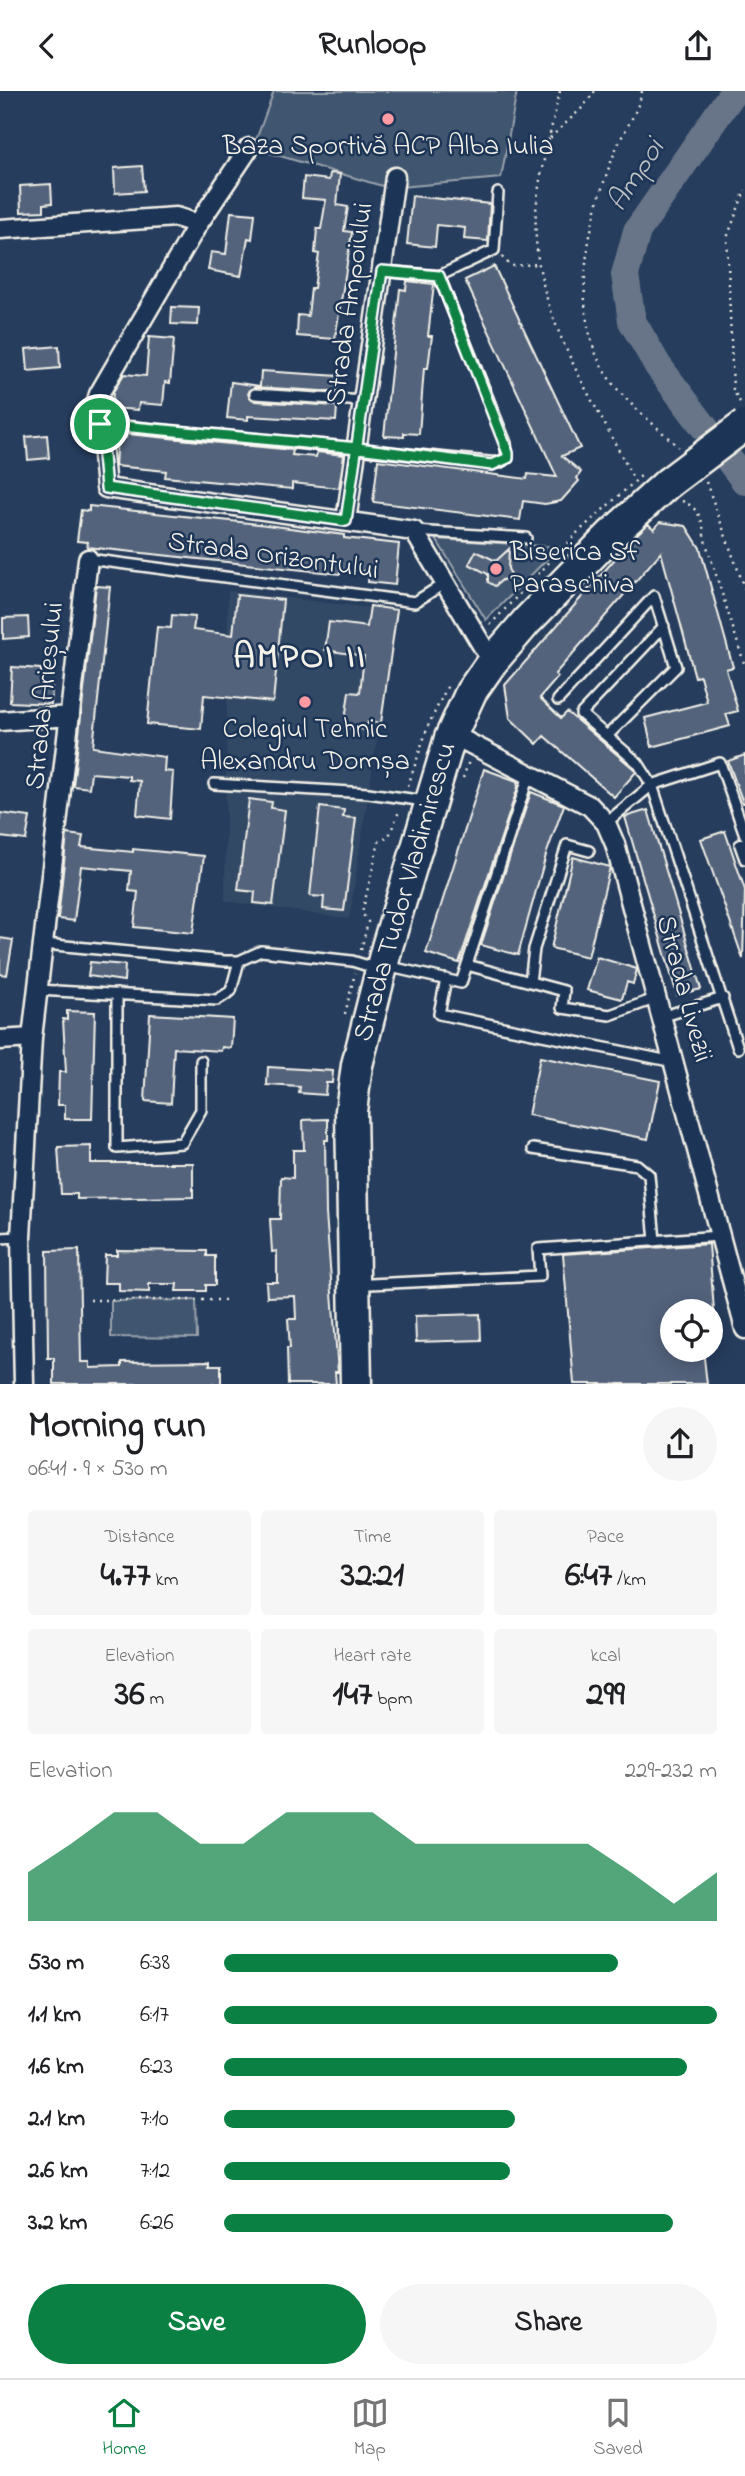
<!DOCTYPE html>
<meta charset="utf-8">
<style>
:root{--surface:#fff;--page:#f6f6f6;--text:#202124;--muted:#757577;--line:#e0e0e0;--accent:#0b8043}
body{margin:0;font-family:"Indie Flower",sans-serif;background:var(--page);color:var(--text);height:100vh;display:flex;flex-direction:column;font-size:26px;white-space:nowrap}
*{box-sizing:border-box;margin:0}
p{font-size:23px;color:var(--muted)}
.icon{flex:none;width:38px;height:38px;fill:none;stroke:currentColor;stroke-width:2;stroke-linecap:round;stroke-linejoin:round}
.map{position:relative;height:1293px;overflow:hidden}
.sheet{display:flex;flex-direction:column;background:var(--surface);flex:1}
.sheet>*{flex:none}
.tools{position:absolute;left:660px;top:1208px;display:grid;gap:14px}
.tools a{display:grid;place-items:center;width:63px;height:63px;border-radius:50%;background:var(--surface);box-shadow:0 4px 18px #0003;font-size:35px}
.pin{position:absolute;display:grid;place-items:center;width:60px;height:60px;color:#fff;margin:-30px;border:4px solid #fff;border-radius:50%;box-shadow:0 2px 7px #0007}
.round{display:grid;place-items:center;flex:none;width:74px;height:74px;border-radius:37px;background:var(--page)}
.headline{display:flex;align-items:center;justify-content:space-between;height:119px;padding:0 28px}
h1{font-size:38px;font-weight:800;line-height:52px}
.figures{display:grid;grid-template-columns:repeat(3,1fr);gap:10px;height:119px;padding:7px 28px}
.figures div{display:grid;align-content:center;border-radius:7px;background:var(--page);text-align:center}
.figures b{font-size:35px;font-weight:800}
.figures small{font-size:19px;font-weight:400}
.figures p{font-size:19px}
.chart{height:196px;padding:14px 28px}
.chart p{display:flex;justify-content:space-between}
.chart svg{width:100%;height:126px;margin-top:7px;fill:var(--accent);opacity:.7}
.button{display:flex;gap:14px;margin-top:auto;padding:14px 28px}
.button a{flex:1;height:80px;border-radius:42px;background:var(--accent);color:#fff;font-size:28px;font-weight:800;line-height:80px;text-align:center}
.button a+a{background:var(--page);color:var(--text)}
ul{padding:0 28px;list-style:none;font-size:23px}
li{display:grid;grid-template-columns:112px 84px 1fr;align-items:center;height:52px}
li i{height:18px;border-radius:9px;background:var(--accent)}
header{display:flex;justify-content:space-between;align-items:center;height:91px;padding:0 28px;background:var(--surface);font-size:32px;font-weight:800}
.tabs{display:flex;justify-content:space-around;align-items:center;height:98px;border-top:2px solid var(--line);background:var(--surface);font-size:19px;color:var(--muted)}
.tabs a{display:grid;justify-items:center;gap:4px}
.tabs .active{color:var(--accent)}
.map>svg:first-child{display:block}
.built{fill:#334966}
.green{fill:#40546f;stroke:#9aa2ac;stroke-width:2}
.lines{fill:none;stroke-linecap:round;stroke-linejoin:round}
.river{stroke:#677588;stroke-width:28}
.building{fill:#52647b;stroke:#f4f1e8;stroke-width:2}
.service-casing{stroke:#f4f1e8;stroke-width:14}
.minor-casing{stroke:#f4f1e8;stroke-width:23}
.primary-casing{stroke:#f4f1e8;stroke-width:35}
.path{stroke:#f4f1e8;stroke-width:2.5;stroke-dasharray:2 5;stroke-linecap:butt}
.service{stroke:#1d3557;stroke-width:9}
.minor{stroke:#1d3557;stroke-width:18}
.primary{stroke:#1d3557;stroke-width:30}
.primary-bridge-casing{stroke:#f4f1e8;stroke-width:35;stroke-linecap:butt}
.primary-bridge{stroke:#1d3557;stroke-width:30}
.route-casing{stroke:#fff;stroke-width:14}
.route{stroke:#0b8043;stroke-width:9}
.poi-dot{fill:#ff9aa2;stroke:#1d3557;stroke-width:2.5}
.labels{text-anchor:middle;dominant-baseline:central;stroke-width:5;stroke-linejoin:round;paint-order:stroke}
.poi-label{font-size:28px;fill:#f4f1e8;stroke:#1d3557}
.street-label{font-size:28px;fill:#f4f1e8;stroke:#1d3557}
.water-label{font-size:30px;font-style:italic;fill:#bcbfc2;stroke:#1d3557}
.district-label{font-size:35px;font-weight:bold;letter-spacing:2px;fill:#f4f1e8;stroke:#1d3557}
</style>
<header><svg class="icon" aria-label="back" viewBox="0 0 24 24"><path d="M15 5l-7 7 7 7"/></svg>Runloop<svg class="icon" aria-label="share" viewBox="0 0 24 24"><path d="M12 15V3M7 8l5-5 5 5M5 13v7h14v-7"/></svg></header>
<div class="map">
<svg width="745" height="1293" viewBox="0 0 745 1293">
<rect width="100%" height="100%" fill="#263d5d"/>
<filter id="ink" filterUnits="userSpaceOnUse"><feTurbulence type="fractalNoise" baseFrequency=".0143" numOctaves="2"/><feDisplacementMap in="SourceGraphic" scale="14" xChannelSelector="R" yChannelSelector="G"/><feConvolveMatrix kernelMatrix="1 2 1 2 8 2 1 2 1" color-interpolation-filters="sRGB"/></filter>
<g filter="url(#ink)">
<path class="built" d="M228 500 397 520 349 828 225 810Z"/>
<path class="green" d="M274 0H517L501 87 389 97 253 57Z
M436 448 559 456 486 529Z
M196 1209 197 1247 111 1246V1210Z"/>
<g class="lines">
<path class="river" d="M734 0 637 140 625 184 632 230 658 275 745 390"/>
</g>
<path class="building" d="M142 75 144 100 115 102 114 77Z
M330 82 340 83 337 114 348 116 344 140 352 141 335 248 297 245 298 224 308 225 311 197H314L319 163 315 162 317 138H321L326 109 302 107 304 86 329 89Z
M51 93 52 112 44 113V120L21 121 20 95Z
M412 105 490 113 488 150 464 148 465 137 437 134 435 156 407 153Z
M231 121 255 123 252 148 248 147 241 185 208 179 211 161 226 163Z
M494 175 580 357 562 365 581 381 577 387 579 390 561 410 545 413 523 410 520 429 373 411 378 369 527 388 528 383 557 386 465 189Z
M407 190 434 193 428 245H432L428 277H424L419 343 404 342V346L384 345 400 198 406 199Z
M172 216 199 217 198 234 171 233Z
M149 246 174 248 170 292 165 291 163 314 139 312 138 319 112 317 113 301 124 283 146 285Z
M59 255 60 277 28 280 26 258Z
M261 280 339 285 337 301 255 296 250 299 248 303 255 310 337 315 336 330 248 325V329L227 327 231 291 260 295Z
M127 343 293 359 292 364 316 366 317 361 344 364 339 397 292 392V398L165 386 166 380 115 375 117 346 126 347Z
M47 344 49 367 28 369 26 346Z
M89 415 259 433 344 444V447L399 453 395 494 368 491 369 481 340 478V483L87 456 88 451 77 450 81 419 89 420Z
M660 431 686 435 700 457 733 576 726 578 738 620 726 623 730 635 652 656 645 627 707 611 700 585 695 586 661 461 555 583 558 586 540 607 561 627 567 621 633 677 636 681 614 706 544 645 537 653 510 627 505 594 634 446 648 433 654 438Z
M509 458 508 478 513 487 502 489 495 495 488 491V483L469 473 476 460 496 470Z
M96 495 110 496 93 656 165 666 164 680 173 681 170 728 137 724 140 690 129 689V685L91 682 89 697 73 695Z
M237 504 283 509 273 611 204 604 201 638 147 633 157 536 171 537 172 524 195 526 193 539 233 544Z
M370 515 397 519 381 632 368 631 366 639 344 636 349 601 360 602 364 565 325 559 329 531 367 536Z
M28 526 29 546 3 548V527Z
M12 576 41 578V595L52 596 51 613 10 611Z
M745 664V712H743L728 670Z
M484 678 517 690 518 696 459 872 426 862Z
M531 701 564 714 546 764 518 864 481 854Z
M249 708 272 711 271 717 285 719 273 814 254 812 255 801 238 799Z
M320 716 344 719 343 726 356 727 344 820 323 818 324 806 310 805Z
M648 719 701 898 677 904 625 726Z
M0 722 30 726 26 749 0 746Z
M725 740 745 799 743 868 701 748Z
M67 743 83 745 81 756 133 761V758L204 765 193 842 134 836 138 801 129 800 131 780 81 775 74 830 58 828Z
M573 766 610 776 588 866 551 857Z
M0 847 13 849 7 884 0 883Z
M597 866 637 878 633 893 627 891 622 908 587 899Z
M90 871 125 874 124 890 88 885Z
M67 920 95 921 92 1028H65V1014H58L59 981H66L63 928 67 929Z
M150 923 233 928 231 957 222 956 221 960 174 957 171 1012 145 1010Z
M540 966 660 990 648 1048 528 1024Z
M268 976 333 980 332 992H326L325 1004 299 1002 300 996 267 994Z
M328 1028V1049H325L326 1122 338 1281H335L336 1293H288L287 1257H290L288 1228H296L295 1205 267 1206 266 1191H277V1160L272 1161 270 1128H280L281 1086 293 1087V1059H304L303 1029Z
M91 1055V1072H193V1106L77 1108V1103H61L58 1056Z
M709 1153 714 1220H672V1258H703L707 1293H574L563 1163Z
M79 1159 81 1271H90V1277L122 1276V1271L210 1270V1274H221V1293H54V1267H48L47 1160Z
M117 1159 207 1160V1165H215V1194H206V1200H176L177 1193H149V1201L119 1200V1192H104L105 1164H117Z
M480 1223 481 1249 416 1251 415 1225Z"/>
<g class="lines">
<g class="service-casing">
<path id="service" d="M382 180 439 185 494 159 498 102
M255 303 364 310
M100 333 499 372 507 367 506 352 439 185
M414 440 526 447
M88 468 415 511 445 492
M664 535 581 623 638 672 652 694 738 957
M558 609 654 505 676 576 607 645
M214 693 368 702 425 710
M606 732 652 694 720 672 745 744
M745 752 740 754 745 768
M44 853 225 870H239L261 860 352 870 378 878
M467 874 564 900 562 917 610 924 657 907
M395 877 461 892 529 684
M446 888 439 923 674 971
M530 891 534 858 567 754 589 760
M38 899 217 909 231 900 239 870
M117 903V1057L182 1052 201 1019V970
M664 925 723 907
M533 1058 637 1074 649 1084 655 1150
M0 1147 21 1146
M370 1193 540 1185 538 1158 720 1145"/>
</g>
<g class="minor-casing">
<path id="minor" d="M249 57 198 133 99 303 93 323 100 333 106 397 414 440 492 571
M0 138 176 126 198 133
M346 430 395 86
M0 630 70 625
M465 650 590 715 606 732 615 753 745 1238
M0 949 32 947
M24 1293 21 1146 32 947 88 468"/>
</g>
<g class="primary-casing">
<path id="primary" d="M356 1293 351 1020 357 974 387 856 450 647 471 601 492 571 527 530 612 443 668 392"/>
</g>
<path class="path" d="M560 0C552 36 541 74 537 110 525 213 591 301 634 389
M642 0C638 23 622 41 614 63 588 130 564 229 613 293 631 316 657 335 678 356
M550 47 583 16 595 0
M502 166 511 175 537 173
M740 311 733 299 727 147 745 99
M706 391 745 498
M682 410C698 416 704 430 704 446L745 575
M490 534 577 442 642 384
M463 687 469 670
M408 695 428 635 448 594
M361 859 368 831 362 822 379 751 389 745 400 718
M345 923 355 882
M90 1209H227"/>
<use href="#service" class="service"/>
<use href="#minor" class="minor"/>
<use href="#primary" class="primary"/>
<g class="primary-bridge-casing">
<path id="primary-bridge" d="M668 392 745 334"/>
</g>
<use href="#primary-bridge" class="primary-bridge"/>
</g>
</g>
<g class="lines" filter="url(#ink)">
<g class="route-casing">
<path id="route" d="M100 333 106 397 346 430 382 180 439 185 508 362V367L492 374 358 357 100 333"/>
</g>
<use href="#route" class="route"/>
</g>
<g class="poi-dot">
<circle cx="388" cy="28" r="7"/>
<circle cx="496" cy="478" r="7"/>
<circle cx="305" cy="611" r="7"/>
</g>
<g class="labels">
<g class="poi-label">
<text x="388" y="56">Baza Sportivă ACP Alba Iulia</text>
<text x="510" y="462" text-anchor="start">Biserica Sf<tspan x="510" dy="32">Paraschiva</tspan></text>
<text x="305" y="639">Colegiul Tehnic<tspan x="305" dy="32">Alexandru Domșa</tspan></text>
</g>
<g class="street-label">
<text transform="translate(351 213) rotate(-82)">Strada Ampoiului</text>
<text transform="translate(273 466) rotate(8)">Strada Orizontului</text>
<text transform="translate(46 605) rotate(-84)">Strada Arieșului</text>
<text transform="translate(406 801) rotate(-74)">Strada Tudor Vladimirescu</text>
<text transform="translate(683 898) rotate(75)">Strada Livezii</text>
</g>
<g class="water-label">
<text transform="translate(637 85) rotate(-57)">Ampoi</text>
</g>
<g class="district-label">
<text x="300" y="567">AMPOI II</text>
</g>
</g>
</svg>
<div class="tools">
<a><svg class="icon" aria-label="locate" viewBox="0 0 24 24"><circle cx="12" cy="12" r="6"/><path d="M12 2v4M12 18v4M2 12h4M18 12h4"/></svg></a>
</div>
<div class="pin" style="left:100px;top:333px;background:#1e9e55"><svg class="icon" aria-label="arrive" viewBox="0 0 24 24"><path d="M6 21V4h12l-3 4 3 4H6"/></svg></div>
</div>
<section class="sheet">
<div class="headline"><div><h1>Morning run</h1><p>06:41 · 9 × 530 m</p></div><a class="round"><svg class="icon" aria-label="share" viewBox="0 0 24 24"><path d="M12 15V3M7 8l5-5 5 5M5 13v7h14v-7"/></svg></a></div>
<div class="figures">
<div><p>Distance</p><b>4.77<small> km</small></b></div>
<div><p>Time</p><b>32:21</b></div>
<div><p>Pace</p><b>6:47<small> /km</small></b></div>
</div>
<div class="figures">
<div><p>Elevation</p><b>36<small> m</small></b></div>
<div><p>Heart rate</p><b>147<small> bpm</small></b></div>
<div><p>kcal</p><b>299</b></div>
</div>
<div class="chart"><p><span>Elevation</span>229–232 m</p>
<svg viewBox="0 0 160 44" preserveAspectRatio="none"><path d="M0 44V27L10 17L20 6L30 6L40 17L50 17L60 6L70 6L80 6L90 17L100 17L110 17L120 17L130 17L140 27L150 38L160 27V44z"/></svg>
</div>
<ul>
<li><b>530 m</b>6:38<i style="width:80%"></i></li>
<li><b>1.1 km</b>6:17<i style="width:100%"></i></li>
<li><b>1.6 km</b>6:23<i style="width:94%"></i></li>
<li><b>2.1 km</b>7:10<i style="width:59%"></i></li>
<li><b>2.6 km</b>7:12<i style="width:58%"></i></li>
<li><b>3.2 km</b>6:26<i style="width:91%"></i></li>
</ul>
<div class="button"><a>Save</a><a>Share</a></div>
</section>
<nav class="tabs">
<a class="active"><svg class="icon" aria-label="home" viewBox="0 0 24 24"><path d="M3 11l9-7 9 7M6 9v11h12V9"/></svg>Home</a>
<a><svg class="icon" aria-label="map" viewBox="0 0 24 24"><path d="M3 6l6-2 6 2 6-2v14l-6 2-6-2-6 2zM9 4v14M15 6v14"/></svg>Map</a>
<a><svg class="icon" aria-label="saved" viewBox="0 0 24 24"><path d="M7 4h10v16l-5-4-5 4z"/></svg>Saved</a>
</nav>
